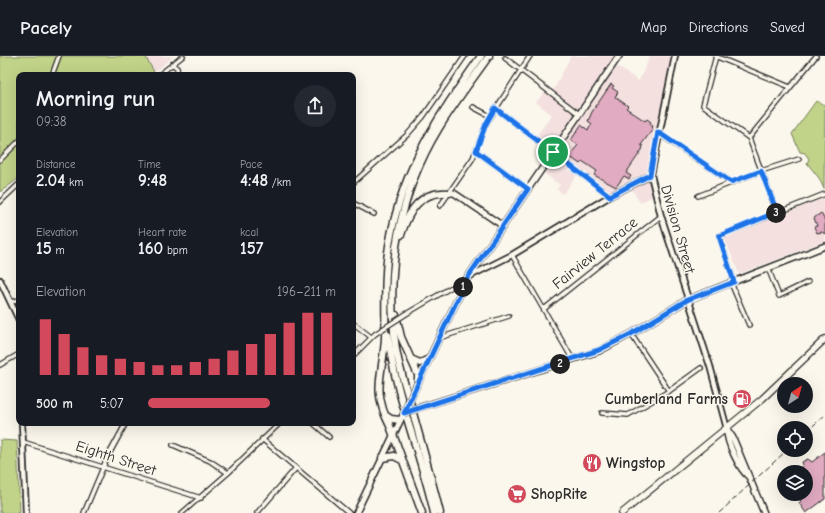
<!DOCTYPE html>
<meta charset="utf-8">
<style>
:root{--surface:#171b24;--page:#242831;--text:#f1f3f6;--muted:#9ea1a6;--line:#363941;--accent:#d1495b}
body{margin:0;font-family:"Comic Neue",sans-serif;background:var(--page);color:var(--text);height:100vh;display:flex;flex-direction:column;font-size:15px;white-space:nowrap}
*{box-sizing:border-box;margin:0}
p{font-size:13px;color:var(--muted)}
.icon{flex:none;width:22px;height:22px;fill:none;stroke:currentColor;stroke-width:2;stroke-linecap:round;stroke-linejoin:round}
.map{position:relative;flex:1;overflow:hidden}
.drawer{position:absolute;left:16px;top:16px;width:340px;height:354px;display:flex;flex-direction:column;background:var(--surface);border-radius:8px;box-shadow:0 4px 16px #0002}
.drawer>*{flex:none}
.needle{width:26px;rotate:36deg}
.fabs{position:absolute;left:777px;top:321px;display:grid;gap:8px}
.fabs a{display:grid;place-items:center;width:36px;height:36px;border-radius:50%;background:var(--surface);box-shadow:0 4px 16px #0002;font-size:20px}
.pin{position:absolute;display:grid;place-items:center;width:34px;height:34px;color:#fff;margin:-17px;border:2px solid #fff;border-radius:50%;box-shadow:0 1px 4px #0007}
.km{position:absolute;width:20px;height:20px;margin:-10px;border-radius:50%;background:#222;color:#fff;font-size:11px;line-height:20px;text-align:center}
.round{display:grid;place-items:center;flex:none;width:42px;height:42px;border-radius:21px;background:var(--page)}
.head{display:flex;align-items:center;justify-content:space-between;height:68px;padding:0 20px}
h1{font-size:22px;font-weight:800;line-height:30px}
.metrics{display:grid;grid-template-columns:repeat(3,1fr);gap:6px;height:68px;padding:4px 20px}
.metrics div{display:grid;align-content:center}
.metrics b{font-size:17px;font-weight:800}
.metrics small{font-size:11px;font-weight:400}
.metrics p{font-size:11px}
.chart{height:112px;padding:8px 20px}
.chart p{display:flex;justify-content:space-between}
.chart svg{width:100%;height:72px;margin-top:4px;stroke:var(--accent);stroke-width:6}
ul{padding:0 20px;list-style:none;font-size:13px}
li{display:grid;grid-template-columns:64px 48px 1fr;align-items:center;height:30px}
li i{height:10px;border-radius:5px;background:var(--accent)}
header{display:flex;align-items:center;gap:24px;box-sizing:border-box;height:56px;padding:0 20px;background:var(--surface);border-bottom:1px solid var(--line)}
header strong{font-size:19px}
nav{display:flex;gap:22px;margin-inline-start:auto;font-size:14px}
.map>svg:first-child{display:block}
.built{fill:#f3e0df}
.green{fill:#c0d388;stroke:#767f5a}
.building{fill:#e1abc2;stroke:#2b2b2b}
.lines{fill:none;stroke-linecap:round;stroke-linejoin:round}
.minor-casing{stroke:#2b2b2b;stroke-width:6}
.tertiary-casing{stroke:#2b2b2b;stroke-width:8}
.secondary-casing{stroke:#2b2b2b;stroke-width:8}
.primary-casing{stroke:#2b2b2b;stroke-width:8}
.motorway-casing{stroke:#2b2b2b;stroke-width:9}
.minor{stroke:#fbf7ec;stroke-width:3.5}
.tertiary{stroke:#fbf7ec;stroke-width:4.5}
.secondary{stroke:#fbf7ec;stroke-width:5}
.primary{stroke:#fbf7ec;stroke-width:5.5}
.motorway{stroke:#fbf7ec;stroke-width:6}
.rail{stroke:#2b2b2b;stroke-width:1;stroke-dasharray:6 3;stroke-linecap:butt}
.minor-bridge-casing{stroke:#2b2b2b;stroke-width:6;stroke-linecap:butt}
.secondary-bridge-casing{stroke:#2b2b2b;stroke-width:8;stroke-linecap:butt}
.minor-bridge{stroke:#fbf7ec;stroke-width:3.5}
.secondary-bridge{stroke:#fbf7ec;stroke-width:5}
.route-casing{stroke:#fff;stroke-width:8}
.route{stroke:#1a73e8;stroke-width:5}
.labels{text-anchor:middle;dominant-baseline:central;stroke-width:3;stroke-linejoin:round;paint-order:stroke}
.street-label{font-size:15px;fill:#2b2b2b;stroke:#fbf7ec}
.poi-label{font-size:15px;font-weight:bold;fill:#2b2b2b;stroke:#fbf7ec;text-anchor:start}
</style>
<header>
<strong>Pacely</strong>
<nav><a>Map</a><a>Directions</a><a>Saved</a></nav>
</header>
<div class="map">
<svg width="825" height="457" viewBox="0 0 825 457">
<rect width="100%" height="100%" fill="#fbf7ec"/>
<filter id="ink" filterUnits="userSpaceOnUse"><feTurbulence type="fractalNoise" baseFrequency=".025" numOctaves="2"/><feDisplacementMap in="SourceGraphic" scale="8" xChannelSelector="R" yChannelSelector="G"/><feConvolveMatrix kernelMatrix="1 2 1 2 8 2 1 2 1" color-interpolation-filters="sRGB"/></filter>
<g filter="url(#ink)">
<path class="built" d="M145 0H174L154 16Z
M571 0H619L613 8 639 25 650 0H675L648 121 655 139 640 147 630 130 610 140 579 116 563 138 557 133 560 129 541 115 555 92 537 79 552 59 536 46 547 34 554 33Z
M825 142V185L739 218 724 181Z"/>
<path class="green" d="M0 0H145L154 16 150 19H19V122L0 136Z
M816 45 825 49 824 133 819 122 807 107 809 103 805 97 800 96 792 78Z
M0 384 17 385 20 457H0Z"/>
<path class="building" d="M611 28 614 30 612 32 618 36 615 41 628 50 626 52 645 65 647 63 651 66 650 68 653 70 651 72 653 73 641 89 643 90 642 94 626 117 631 120 629 123 624 120 616 131 594 119 597 115 582 105 580 108 569 100 578 89 571 84 581 69 588 74 592 68 588 65 592 56Z
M821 157 825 165V178L822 176 817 177 814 171 817 170 814 162Z
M825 396V443L806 457 799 447 801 445 796 438H806V416H798L801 414 800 412 803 409 802 406 808 403 812 406Z"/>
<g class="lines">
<g class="minor-casing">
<path id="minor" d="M715 0 790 31
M716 0 703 49 749 82
M505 2 579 58
M172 8 177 12 178 19
M52 19 59 0
M159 19 183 0
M473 51 490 60
M495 52 610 140
M658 77 731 126
M749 82 816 0
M749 82 777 156
M476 95 528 133
M0 104 19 85
M353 127 407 79 423 61 465 0
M698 140 761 115 799 103
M0 146 19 128
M353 147 374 158
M440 150 473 102 486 68 530 0
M512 199 573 304
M768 212 779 240 808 226
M734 225 719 180 825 138
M731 227 749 269
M11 246 19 244
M544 253 661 160
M406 258 467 222
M353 267 371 281
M631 278 669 335
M439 282 509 260
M353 300 375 278
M0 309 19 298
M602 357 628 359 669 335 701 312
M119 367 125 369
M313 367 329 381
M262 383 349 457
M23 386 201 442
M173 389 210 405 228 417
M84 457 107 402 126 367
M182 457 228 417 280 367
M257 457 296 412"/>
</g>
<g class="tertiary-casing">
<path id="tertiary" d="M675 0 651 119 661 160 710 310 727 373
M468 221 512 199 610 140 651 119
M0 224 19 264
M22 367 26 457"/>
</g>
<g class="secondary-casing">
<path id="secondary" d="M449 137H454L503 170
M413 337 468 221 619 0
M418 352 599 295 631 278 687 244 825 190
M727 373 733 382 764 457
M727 373C726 385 739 413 749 421
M356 457 404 357"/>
</g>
<g class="primary-casing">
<path id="primary" d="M622 457 762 343 825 283"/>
</g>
<g class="motorway-casing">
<path id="motorway" d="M401 179C409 154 420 135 449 137
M396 259 401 281 418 319V325
M388 279C395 340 421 397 434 457
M411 303 420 307 429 303
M385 359 391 363 400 364
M382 402 394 400 402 404
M422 457 390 370C371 333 383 320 385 282 386 256 384 230 387 204 397 119 434 67 481 0
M440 457C431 420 420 383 410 346 405 329 399 311 396 293 385 216 398 139 439 72 454 47 472 24 489 0"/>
</g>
<use href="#minor" class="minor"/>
<use href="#tertiary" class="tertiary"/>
<use href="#secondary" class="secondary"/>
<use href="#primary" class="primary"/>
<use href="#motorway" class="motorway"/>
<path class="rail" d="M806 376 825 359
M719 457 787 394"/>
<g class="minor-bridge-casing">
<path id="minor-bridge" d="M375 278 406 258"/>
</g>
<g class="secondary-bridge-casing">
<path id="secondary-bridge" d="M404 357 413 337
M404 357 418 352"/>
</g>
<use href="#minor-bridge" class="minor-bridge"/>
<use href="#secondary-bridge" class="secondary-bridge"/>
</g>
</g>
<g class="lines" filter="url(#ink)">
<g class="route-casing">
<path id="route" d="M495 52 610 140 650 119 658 76 731 126 761 115 777 156 719 180 734 226 687 244 631 278 599 294 404 357 468 221 528 133 476 95 486 68Z"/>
</g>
<use href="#route" class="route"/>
</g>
<defs>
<g id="fuel-disc" transform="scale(1)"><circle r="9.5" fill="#d1495b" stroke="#fbf7ec"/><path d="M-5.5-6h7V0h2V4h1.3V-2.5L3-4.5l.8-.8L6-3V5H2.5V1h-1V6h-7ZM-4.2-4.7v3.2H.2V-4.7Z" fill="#fff"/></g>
<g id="restaurant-disc" transform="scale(1)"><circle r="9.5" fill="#d1495b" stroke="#fbf7ec"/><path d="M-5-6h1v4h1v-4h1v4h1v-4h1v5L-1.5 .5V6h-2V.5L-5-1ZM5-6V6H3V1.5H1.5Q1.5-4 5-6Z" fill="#fff"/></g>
<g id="supermarket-disc" transform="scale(1)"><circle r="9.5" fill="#d1495b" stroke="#fbf7ec"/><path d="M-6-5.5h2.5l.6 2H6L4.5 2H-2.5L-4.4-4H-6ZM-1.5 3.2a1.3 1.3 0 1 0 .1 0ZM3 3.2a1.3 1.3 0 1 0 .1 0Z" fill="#fff"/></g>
</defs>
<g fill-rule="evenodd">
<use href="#fuel-disc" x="742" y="343"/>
<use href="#restaurant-disc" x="592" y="407"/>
<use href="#supermarket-disc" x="517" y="438"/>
</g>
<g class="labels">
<g class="street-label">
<text transform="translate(678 173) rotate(74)">Division Street</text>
<text transform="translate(595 197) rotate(-39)">Fairview Terrace</text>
<text transform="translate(116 402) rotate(18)">Eighth Street</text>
</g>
<g class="poi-label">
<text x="728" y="343" text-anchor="end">Cumberland Farms</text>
<text x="606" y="407">Wingstop</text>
<text x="531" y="438">ShopRite</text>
</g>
</g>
</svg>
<div class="fabs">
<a><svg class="needle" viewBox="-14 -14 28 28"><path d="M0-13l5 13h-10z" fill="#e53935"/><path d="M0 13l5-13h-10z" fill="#9ea1a6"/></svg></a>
<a><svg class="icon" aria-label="locate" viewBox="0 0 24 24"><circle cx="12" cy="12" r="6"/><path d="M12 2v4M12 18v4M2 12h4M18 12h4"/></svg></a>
<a><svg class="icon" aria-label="layers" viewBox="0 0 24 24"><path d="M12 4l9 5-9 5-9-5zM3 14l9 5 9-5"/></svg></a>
</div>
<div class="pin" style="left:553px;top:96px;background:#1e9e55"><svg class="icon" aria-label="arrive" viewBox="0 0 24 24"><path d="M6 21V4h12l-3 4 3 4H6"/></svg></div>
<b class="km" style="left:463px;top:231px">1</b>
<b class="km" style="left:560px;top:308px">2</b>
<b class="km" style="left:776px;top:157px">3</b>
<section class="drawer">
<div class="head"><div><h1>Morning run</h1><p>09:38</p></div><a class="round"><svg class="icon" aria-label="share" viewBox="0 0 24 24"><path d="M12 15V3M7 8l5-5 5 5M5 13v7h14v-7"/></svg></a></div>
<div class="metrics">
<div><p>Distance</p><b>2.04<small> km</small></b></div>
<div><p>Time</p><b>9:48</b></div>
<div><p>Pace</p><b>4:48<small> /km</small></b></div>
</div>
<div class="metrics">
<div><p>Elevation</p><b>15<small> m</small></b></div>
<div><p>Heart rate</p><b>160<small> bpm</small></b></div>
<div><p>kcal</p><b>157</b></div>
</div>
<div class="chart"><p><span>Elevation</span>196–211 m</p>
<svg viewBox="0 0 160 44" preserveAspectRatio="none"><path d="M5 44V10M15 44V19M25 44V27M35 44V32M45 44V34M55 44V36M65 44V38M75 44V38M85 44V36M95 44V34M105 44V29M115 44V25M125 44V19M135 44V12M145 44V6M155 44V6"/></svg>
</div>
<ul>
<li><b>500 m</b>5:07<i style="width:65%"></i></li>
</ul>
</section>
</div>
